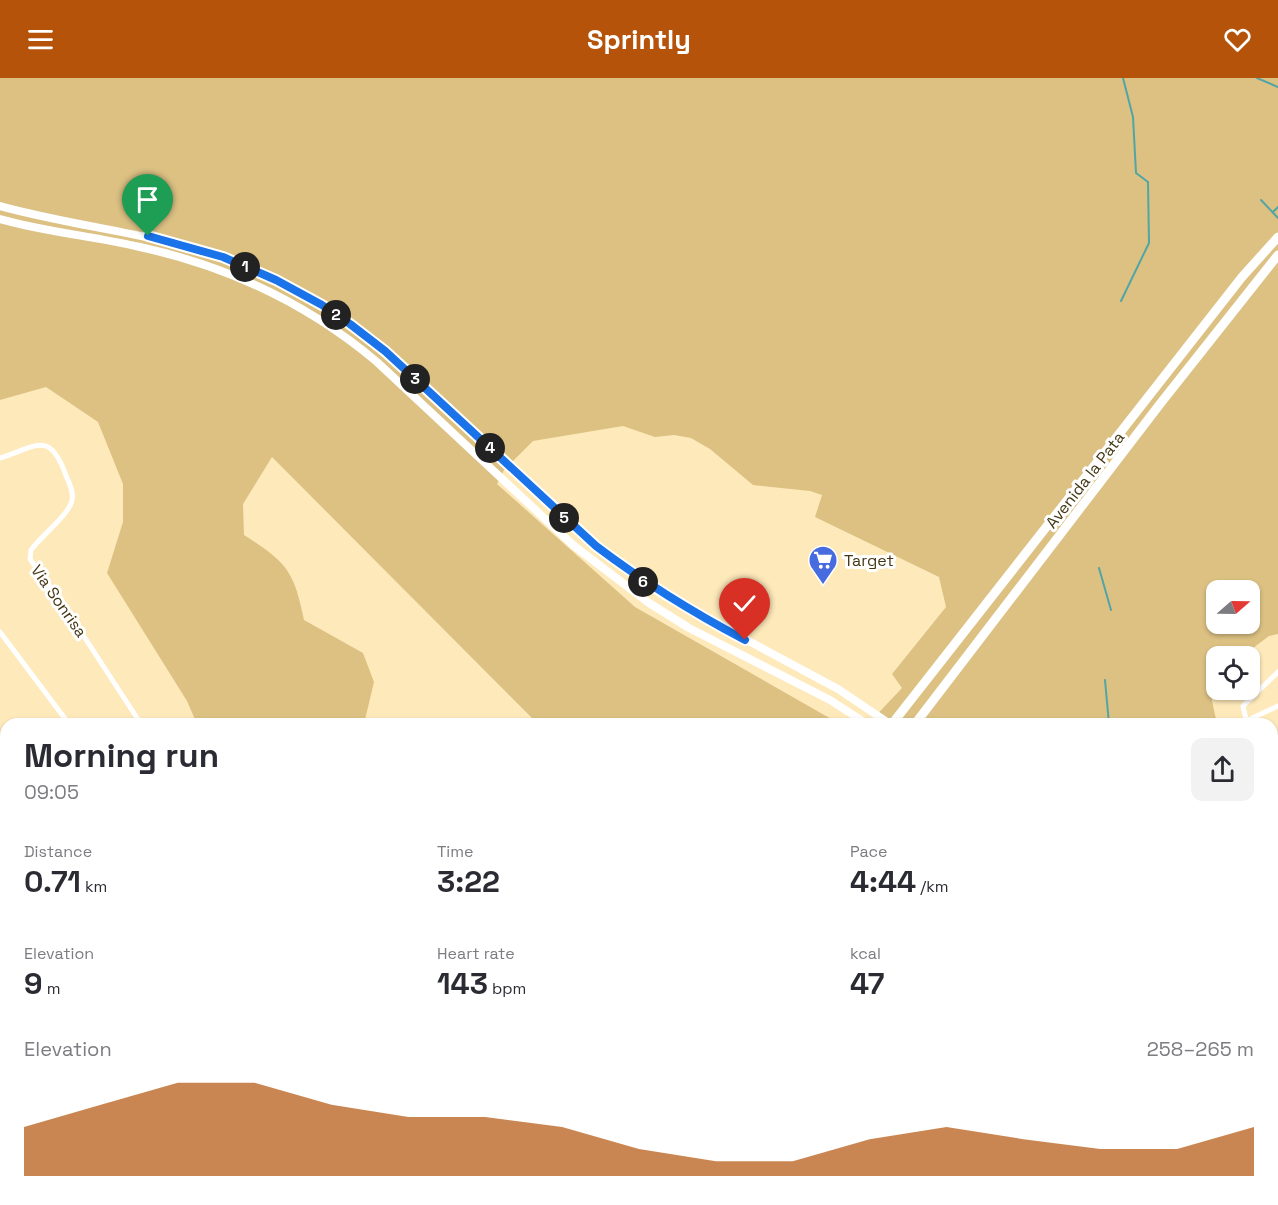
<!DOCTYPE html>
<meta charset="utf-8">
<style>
:root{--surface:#fff;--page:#f2f2f3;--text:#2b2b33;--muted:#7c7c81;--accent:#b45309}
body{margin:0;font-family:"Space Grotesk",sans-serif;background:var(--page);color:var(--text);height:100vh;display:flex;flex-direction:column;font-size:22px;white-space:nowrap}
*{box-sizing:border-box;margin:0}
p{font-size:20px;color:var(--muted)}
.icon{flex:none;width:33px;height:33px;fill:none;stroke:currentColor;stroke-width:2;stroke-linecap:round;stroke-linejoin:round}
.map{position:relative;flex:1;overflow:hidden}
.sheet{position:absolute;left:0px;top:640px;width:1278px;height:488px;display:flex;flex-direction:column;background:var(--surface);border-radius:18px 18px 0 0;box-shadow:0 2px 4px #0004}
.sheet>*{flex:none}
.needle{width:39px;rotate:70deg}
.controls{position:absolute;left:1206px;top:502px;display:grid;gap:12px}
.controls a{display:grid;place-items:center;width:54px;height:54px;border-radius:12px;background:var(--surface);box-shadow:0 2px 4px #0004;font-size:30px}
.pin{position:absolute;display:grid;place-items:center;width:51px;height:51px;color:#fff;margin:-62px -26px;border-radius:50% 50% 50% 0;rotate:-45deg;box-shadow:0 0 6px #0007}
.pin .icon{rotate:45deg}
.km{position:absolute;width:30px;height:30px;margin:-15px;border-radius:50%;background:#222;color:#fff;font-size:16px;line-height:30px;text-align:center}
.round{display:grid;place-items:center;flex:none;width:63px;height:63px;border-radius:12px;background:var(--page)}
.summary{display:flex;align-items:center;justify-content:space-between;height:102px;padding:0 24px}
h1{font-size:33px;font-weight:600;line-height:45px}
.metrics{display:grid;grid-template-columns:repeat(3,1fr);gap:9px;height:102px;padding:6px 24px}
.metrics div{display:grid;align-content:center}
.metrics b{font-size:30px;font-weight:600}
.metrics small{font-size:16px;font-weight:400}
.metrics p{font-size:16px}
.chart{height:168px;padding:12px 24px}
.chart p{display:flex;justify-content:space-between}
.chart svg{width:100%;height:108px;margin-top:6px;fill:var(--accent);opacity:.7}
header{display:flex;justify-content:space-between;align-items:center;height:78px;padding:0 24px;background:var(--accent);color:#fff;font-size:27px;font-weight:600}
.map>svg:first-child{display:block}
.green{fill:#dcc183;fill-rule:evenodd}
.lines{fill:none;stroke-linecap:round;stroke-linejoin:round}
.stream{stroke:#51a5a5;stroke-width:2}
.minor{stroke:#fff;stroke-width:5}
.tertiary{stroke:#fff;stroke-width:7}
.secondary{stroke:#fff;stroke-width:8}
.trunk{stroke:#fff;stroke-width:9}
.route-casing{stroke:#fff;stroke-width:12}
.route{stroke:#1a73e8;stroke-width:8}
.labels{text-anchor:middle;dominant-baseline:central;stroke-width:6;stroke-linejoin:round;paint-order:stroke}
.street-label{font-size:16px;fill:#443613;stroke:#fff}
.poi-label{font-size:16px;fill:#443613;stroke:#fff;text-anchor:start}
</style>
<header><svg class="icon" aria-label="menu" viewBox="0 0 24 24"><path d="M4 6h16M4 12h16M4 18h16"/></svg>Sprintly<svg class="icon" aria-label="heart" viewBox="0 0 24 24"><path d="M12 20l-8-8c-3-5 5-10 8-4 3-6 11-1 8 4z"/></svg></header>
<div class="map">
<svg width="1278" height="1127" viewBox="0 0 1278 1127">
<rect width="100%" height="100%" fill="#fee9ba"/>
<path class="green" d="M0 0H1278V556L1269 558 1241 579H1216V598L1208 604 1217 646H868L902 610 892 596 946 529 939 499 815 439 822 417 810 413 753 407 710 371 691 360 674 357 655 359 623 348 533 363 504 392 497 406 635 529 840 646H538L272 379 243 426 244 457C286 484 294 492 304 542L363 575 374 604 364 646H197L187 623 107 495 123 444V406L98 344 46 309 0 322ZM1216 513H1250V546H1216Z
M1278 660V818L1272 820V663Z
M377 1122H1013L1011 1127H382Z"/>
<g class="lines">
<path class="stream" d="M1257 0 1278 9
M1261 122 1278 140
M1273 134 1278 129
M1121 223 1149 165 1148 104 1136 95 1133 39 1123 0
M1099 490 1111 532
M1105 602 1109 646
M1272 759 1278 754
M720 1122 729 1127
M647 1127 660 1122
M828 1127 831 1122"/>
<path class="minor" d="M0 380C36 369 49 352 65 395 68 403 74 413 72 422 70 436 40 459 31 472L30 481 70 537 141 646
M0 554 69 646
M1246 643 1278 628
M1247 646 1243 628 1278 594
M0 726 6 730
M1272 893H1278
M1272 1004 1278 1006
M328 1122 333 1127
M1215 1122 1216 1127"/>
<path class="tertiary" d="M1029 1127 1031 1122"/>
<path class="secondary" d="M0 128C73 148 149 155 221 179 317 210 390 278 462 345 507 386 551 427 596 469L661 516 838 611 890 646
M0 141C46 154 93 158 140 169 227 188 308 226 377 284L573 467 649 525 689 550 830 622 867 646
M1141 1122 1142 1127
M1156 1122V1127"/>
<path class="trunk" d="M892 646 1242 199 1278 159
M915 646 1160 326 1278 177
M337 1127 342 1122
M360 1127 365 1122"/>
</g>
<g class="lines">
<g class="route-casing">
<path id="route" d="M148 158 223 179 276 202 322 227 350 246 385 273 596 468C645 505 690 533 745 562"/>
</g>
<use href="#route" class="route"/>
</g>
<defs>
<g id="supermarket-pin" transform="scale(1.5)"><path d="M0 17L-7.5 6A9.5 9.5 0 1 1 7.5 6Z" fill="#476cdf" stroke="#fff"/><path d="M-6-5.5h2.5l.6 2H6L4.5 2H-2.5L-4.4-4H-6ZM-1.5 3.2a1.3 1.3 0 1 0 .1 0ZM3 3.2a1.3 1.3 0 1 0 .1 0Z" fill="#fff"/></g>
</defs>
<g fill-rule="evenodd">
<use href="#supermarket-pin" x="823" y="482"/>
</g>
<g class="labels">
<g class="street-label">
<text transform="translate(1085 402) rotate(-52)">Avenida la Pata</text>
<text transform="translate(59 523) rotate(55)">Via Sonrisa</text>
</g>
<g class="poi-label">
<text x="844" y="482">Target</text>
</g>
</g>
</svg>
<div class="controls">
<a><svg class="needle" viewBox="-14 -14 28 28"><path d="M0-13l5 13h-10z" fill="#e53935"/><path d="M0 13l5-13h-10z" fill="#7c7c81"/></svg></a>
<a><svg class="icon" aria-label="locate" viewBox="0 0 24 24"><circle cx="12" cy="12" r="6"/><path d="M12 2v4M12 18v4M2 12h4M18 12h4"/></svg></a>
</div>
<div class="pin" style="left:148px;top:158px;background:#1e9e55"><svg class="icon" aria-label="arrive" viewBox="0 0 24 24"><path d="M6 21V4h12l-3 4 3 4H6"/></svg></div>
<div class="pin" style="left:745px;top:562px;background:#d93025"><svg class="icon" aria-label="check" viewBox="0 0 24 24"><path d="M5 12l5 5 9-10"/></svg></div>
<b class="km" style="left:245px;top:189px">1</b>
<b class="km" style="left:336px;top:237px">2</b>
<b class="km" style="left:415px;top:301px">3</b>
<b class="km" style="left:490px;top:370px">4</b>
<b class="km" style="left:564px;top:440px">5</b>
<b class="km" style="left:643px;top:504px">6</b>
<section class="sheet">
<div class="summary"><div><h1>Morning run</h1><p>09:05</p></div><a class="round"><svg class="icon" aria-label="share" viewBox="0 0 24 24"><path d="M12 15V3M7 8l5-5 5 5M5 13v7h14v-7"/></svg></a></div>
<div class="metrics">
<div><p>Distance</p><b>0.71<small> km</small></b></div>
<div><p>Time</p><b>3:22</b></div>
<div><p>Pace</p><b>4:44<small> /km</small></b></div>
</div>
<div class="metrics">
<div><p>Elevation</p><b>9<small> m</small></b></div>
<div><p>Heart rate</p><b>143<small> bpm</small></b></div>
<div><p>kcal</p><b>47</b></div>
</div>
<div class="chart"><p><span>Elevation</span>258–265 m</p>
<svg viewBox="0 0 160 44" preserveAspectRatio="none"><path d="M0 44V24L10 15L20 6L30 6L40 15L50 20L60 20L70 24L80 33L90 38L100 38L110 29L120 24L130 29L140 33L150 33L160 24V44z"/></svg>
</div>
</section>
</div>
